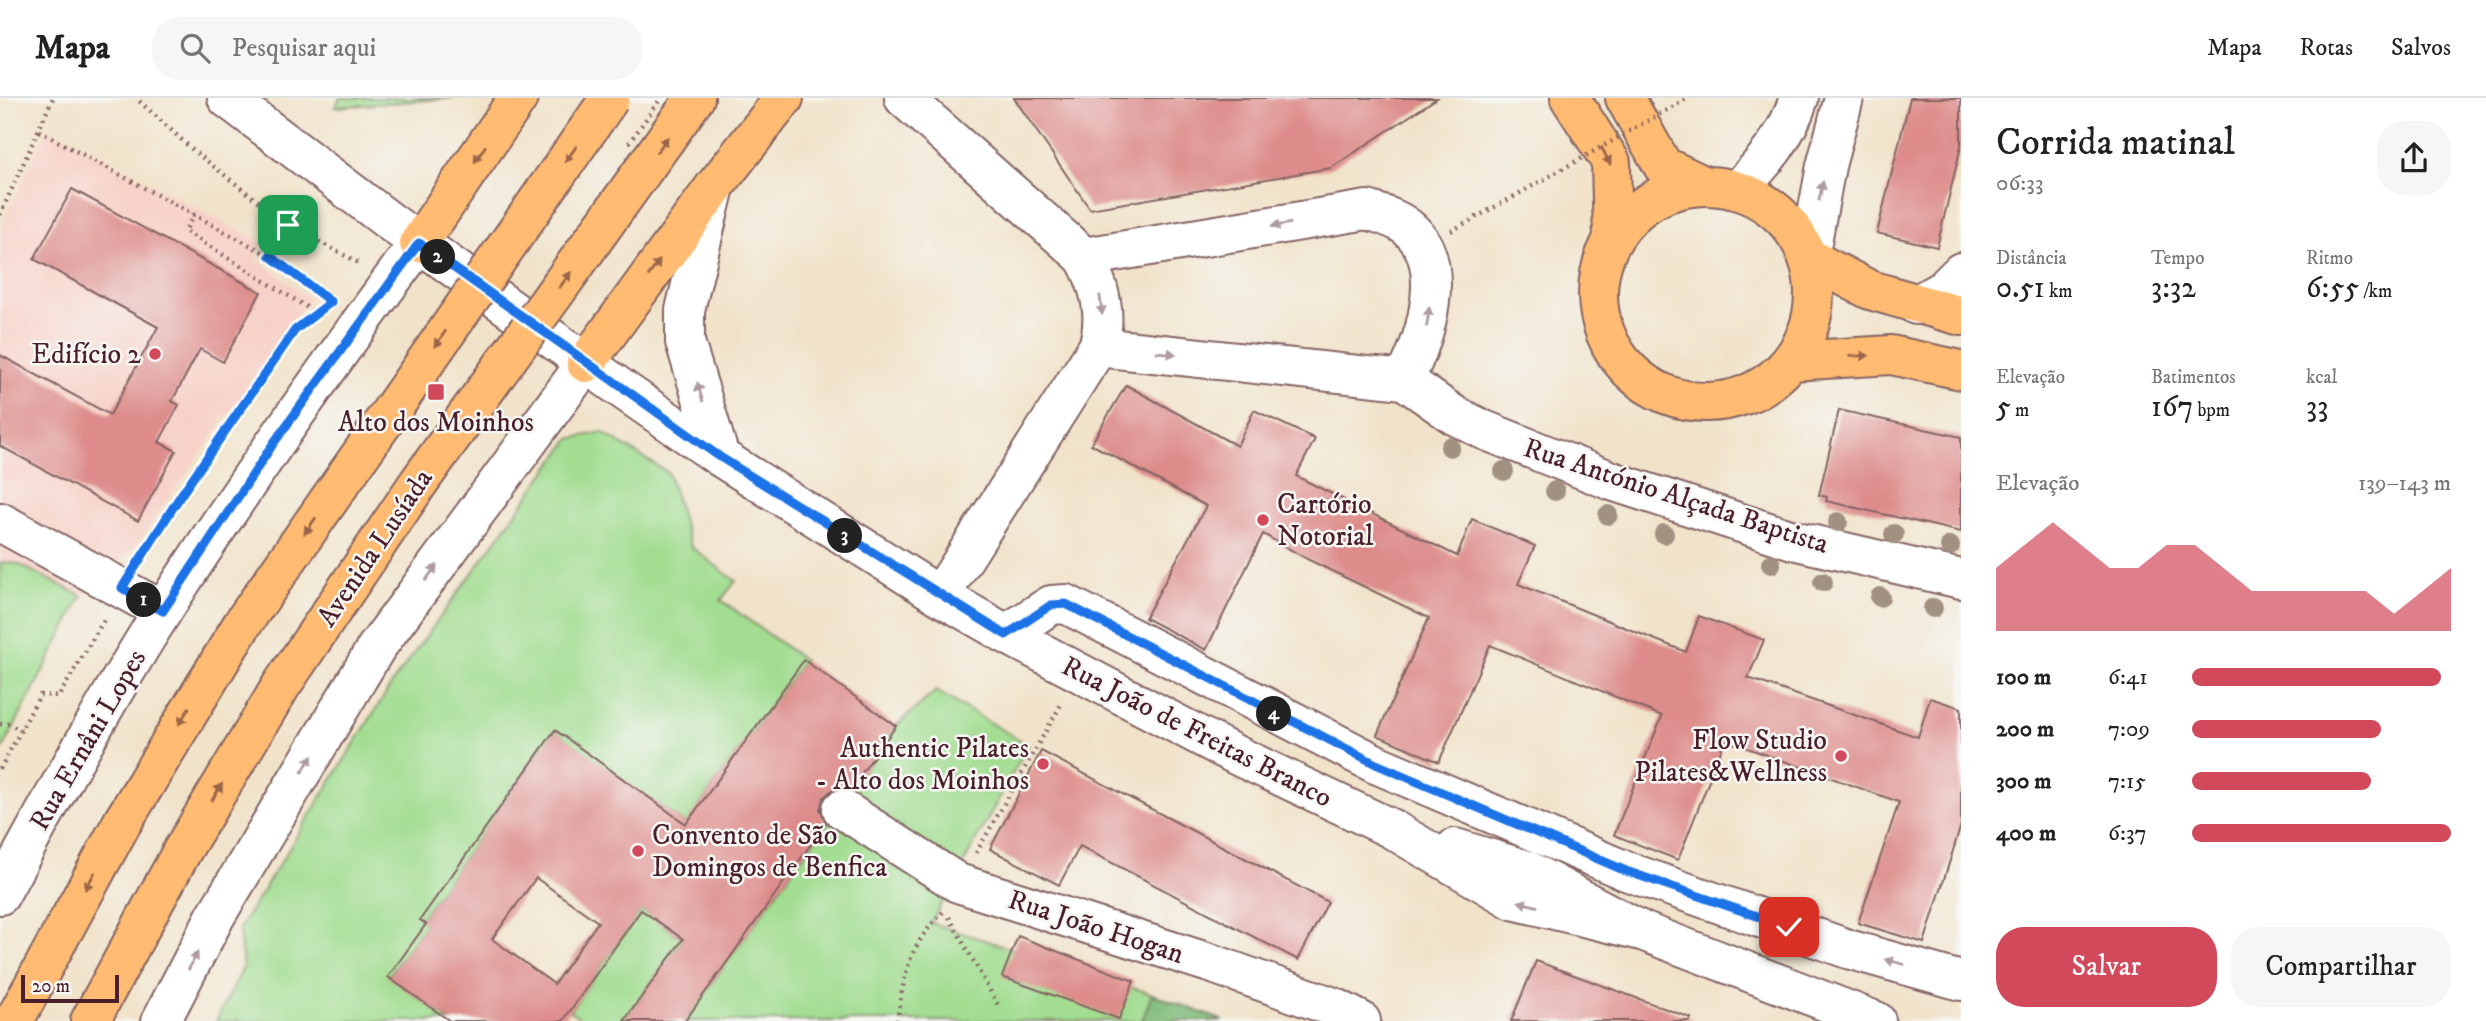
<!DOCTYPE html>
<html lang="pt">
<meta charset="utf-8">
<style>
:root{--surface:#fff;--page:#f6f6f6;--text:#222;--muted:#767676;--line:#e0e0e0;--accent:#d1495b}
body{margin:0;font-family:"IM FELL DW Pica",serif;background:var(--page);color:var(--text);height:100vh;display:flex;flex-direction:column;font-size:26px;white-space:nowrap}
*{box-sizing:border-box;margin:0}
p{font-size:23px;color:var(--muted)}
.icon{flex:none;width:38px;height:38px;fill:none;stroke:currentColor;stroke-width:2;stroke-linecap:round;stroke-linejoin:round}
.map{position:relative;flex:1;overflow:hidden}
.sheet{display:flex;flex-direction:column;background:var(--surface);width:525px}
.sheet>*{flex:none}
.scale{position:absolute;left:21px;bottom:18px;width:98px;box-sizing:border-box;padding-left:7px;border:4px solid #4a1f2b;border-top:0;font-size:19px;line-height:24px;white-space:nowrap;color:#4a1f2b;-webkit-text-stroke:5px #f6f6f2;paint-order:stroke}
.pin{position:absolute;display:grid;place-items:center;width:60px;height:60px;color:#fff;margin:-30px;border-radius:14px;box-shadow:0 4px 10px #0006}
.km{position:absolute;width:35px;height:35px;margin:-18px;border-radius:50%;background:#222;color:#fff;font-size:19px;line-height:35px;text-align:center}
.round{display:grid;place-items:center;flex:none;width:74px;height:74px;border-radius:28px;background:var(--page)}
.headline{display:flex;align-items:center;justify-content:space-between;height:119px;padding:0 35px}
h1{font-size:38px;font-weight:600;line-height:52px}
.stats{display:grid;grid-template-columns:repeat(3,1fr);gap:10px;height:119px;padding:7px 35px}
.stats div{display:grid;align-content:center}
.stats b{font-size:30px;font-weight:600}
.stats small{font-size:19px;font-weight:400}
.stats p{font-size:19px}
.chart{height:196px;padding:14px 35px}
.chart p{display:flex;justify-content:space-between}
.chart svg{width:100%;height:126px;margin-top:7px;fill:var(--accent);opacity:.7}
.button{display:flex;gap:14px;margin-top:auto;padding:14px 35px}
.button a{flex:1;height:80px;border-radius:28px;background:var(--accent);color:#fff;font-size:28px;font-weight:600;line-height:80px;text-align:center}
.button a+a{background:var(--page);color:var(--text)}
ul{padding:0 35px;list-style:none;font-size:23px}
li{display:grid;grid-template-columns:112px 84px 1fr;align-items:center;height:52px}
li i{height:18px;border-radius:9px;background:var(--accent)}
header{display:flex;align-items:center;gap:42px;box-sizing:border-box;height:98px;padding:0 35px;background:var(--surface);border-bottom:2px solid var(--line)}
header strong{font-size:33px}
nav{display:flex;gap:38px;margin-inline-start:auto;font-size:24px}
.search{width:490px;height:63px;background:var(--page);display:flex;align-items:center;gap:18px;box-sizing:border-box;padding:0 24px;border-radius:28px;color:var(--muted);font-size:26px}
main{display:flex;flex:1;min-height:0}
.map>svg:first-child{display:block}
.built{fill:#f7d1c8}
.green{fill:#a2dd91;stroke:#767e5e;stroke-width:2}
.forest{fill:#81bc7b;stroke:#666e53;stroke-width:2}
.building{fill:#dd8c8b;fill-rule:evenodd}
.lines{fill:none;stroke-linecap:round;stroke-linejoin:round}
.minor-casing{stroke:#846463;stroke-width:42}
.major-casing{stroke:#846463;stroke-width:42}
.path{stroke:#846463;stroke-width:4.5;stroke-dasharray:2 5;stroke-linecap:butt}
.minor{stroke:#fff;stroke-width:38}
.major{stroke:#ffbb71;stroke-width:38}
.major-bridge-casing{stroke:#846463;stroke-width:42;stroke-linecap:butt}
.path-bridge{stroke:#846463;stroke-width:4.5;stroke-dasharray:2 5;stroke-linecap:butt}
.major-bridge{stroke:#ffbb71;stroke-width:38}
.tree{fill:#a19180}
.oneway{fill:#9b654a}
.oneway2{fill:#ae9aa0}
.route-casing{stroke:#fff;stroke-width:14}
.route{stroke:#1a73e8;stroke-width:9}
.poi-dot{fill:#d1495b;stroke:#f6f6f2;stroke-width:2.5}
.labels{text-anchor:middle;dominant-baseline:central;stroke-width:5;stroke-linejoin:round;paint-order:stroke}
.poi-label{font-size:28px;fill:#4a1f2b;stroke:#f6f6f2;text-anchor:end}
.street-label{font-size:28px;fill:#4a1f2b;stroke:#f6f6f2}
</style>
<header>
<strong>Mapa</strong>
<div class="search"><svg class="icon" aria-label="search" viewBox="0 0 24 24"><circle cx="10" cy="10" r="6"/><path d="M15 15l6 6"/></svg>Pesquisar aqui</div>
<nav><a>Mapa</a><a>Rotas</a><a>Salvos</a></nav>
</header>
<main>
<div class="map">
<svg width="1961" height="923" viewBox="0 0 1961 923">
<rect width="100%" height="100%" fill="#f6f6f2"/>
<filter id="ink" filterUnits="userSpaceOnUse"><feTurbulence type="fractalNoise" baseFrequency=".0143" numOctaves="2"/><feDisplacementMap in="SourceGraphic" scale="14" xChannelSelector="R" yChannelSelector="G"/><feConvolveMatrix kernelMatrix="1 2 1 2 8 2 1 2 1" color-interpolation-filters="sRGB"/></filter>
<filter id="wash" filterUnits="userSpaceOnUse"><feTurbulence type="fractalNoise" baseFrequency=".00686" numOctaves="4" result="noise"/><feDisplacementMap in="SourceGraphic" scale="28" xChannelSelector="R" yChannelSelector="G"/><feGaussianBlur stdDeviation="1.57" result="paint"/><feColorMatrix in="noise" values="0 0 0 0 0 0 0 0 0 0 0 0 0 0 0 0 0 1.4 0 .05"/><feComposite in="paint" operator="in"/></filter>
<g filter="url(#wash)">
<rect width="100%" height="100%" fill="#f1e3ca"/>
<path class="built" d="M48 30 263 146 255 160 309 200 135 449 82 498 0 656V131Z"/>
<path class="green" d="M340 0H454L335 9Z
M602 334 668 375 691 449 736 483 721 502 804 562 686 726 555 633 420 821 426 826 388 878 450 923H216L243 870 239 831 393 584 570 341Z
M5 464 18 466 82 498 0 656V465Z
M936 593 1028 647 931 825 1152 896 1142 923H685L896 628Z
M641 812 683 841 624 923H584L570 913Z"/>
<path class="forest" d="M1152 896 1224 923H1142Z"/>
<g id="blocks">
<path class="building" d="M1014 0H1437L1331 70 1090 111Z
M1910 0H1961V48L1937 149 1877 135Z
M72 91 261 194 223 264 200 251 172 303 179 307 159 344 176 353 138 423 0 348V257L110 317 158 229 34 161Z
M1126 287 1237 348 1254 312 1315 341 1296 378 1457 458 1472 421 1535 448 1518 486 1641 536 1686 554 1699 518 1764 542 1748 580 1918 639 1930 600 1961 610V727L1924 845 1858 825 1899 704 1725 642 1678 762 1614 737 1662 618 1490 547 1439 664 1377 637 1429 520 1309 462 1263 436 1206 552 1145 520 1206 408 1091 346Z
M1839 312 1961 339V434L1826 403 1827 399 1819 397Z
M804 562 896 628 850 691H833L824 699 820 711 826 725 685 923H624L683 841 641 812 563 923H450L388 879 426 826 420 822 555 632 686 726ZM536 780 598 824 554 886 492 841Z
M1041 653 1328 804 1298 862 1080 748 1059 787 990 751Z
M1018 838 1134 883 1119 921 1002 879Z
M1536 863 1691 920 1690 923H1511Z"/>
</g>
</g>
<g filter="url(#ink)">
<use href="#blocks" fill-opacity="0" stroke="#846463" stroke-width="2"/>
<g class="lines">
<g class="minor-casing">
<path id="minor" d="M227 0 389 123 626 294 720 359 940 498 1006 536 1236 657 1390 730 1513 802 1642 833
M904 0 1084 159
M715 88 685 212V244L720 359
M1738 92C1765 63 1787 39 1799 0
M1809 160 1826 68 1844 0
M1916 207 1944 191 1961 174
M1098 249 1404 282 1454 317 1484 332 1612 383 1793 442 1961 481
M0 424 163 513
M940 498 1098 249C1108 218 1100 187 1084 159L1367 112C1380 116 1396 120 1407 129 1451 164 1425 242 1404 282
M1006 536 1051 507 1066 506 1376 666 1626 773 1848 851 1961 883
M842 711 958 785 1216 867 1336 910 1361 923
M1455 750 1527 772 1642 833 1876 923
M0 797C52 701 105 604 164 511 244 386 330 265 419 145
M161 923 215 819 376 550 586 265"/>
</g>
<g class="major-casing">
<path id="major" d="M1570 0 1611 64 1613 141
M1625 0 1663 68 1703 87
M639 78 695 0
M1598 196a108 108 0 1 1 216 0a108 108 0 1 1-216 0Z
M419 145 518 0
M1809 160 1870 192 1961 218
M1791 263 1891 257 1961 272
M586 265 715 88 784 0
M14 923 123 723
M90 923 182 753"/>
</g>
<path class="path" d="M39 33 270 158 288 127 194 53 136 0
M194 116 185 133 316 215 328 206
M0 117 53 0
M288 127 359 165 358 167
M1451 133 1513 99
M270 158 331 202
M140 461 181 397 295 232 316 215
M0 626H8L21 632
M0 671 40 597 59 598 105 520
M976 755 1062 605
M949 819 999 909
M897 923C905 875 907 850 943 814"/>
<use href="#minor" class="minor"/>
<use href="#major" class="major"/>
<g class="major-bridge-casing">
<path id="major-bridge" d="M123 723 243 525 610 0
M182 753 281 588 419 384 639 78"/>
</g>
<path class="path-bridge" d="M629 45 661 0
M1513 99 1688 0"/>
<use href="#major-bridge" class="major-bridge"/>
</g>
<g class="tree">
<circle cx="1450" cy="349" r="10"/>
<circle cx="1504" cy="373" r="10"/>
<circle cx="1555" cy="393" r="10"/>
<circle cx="1608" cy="417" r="10"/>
<circle cx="1838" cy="424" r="10"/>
<circle cx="1664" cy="436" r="10"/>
<circle cx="1894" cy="436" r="10"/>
<circle cx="1950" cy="448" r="10"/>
<circle cx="1771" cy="466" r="10"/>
<circle cx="1823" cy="484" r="10"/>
<circle cx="1880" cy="499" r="10"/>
<circle cx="1933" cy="510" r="10"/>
</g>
<defs><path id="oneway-solid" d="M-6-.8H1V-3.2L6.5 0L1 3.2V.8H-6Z" transform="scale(1.75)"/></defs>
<g class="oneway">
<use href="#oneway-solid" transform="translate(662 47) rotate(-54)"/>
<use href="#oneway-solid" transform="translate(480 56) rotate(124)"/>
<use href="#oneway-solid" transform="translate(571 56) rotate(125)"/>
<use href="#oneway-solid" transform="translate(1606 58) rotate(63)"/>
<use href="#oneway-solid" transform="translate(654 170) rotate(-54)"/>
<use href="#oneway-solid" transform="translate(565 182) rotate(-54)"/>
<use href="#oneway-solid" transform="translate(440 241) rotate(125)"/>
<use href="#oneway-solid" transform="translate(1859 258) rotate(-2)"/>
<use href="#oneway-solid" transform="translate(310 428) rotate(125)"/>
<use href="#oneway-solid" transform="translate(184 618) rotate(122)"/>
<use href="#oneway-solid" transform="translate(217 694) rotate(-59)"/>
<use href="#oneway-solid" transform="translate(90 783) rotate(119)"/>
</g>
<g class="oneway2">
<use href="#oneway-solid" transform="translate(1821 93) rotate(-78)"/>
<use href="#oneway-solid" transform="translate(1281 127) rotate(170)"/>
<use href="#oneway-solid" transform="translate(1101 207) rotate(83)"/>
<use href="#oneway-solid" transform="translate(1428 219) rotate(-82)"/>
<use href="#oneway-solid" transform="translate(1166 255) rotate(6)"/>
<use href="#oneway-solid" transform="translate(700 294) rotate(-107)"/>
<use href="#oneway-solid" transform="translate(431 475) rotate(-54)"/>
<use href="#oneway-solid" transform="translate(307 666) rotate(-59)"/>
<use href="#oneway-solid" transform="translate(1528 806) rotate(-166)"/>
<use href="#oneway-solid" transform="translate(193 863) rotate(-62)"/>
<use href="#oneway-solid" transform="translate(1895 864) rotate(-164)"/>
</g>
</g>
<g class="lines" filter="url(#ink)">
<g class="route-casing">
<path id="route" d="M288 127 270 158 331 204 295 232 181 397 122 490 163 513 273 346 419 145 720 359 1006 537 1051 507 1066 506 1376 666 1626 773 1789 829"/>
</g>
<use href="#route" class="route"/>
</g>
<g class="poi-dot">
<circle cx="155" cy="256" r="7"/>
<rect x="427" y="285" width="18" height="18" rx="3.5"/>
<circle cx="1263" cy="422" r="7"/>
<circle cx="1841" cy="658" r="7"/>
<circle cx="1043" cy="666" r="7"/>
<circle cx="638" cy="753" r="7"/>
</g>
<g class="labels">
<g class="poi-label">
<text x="141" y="256">Edifício 2</text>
<text x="436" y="324" text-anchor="middle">Alto dos Moinhos</text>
<text x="1277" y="406" text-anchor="start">Cartório<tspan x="1277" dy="32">Notorial</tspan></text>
<text x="1827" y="642">Flow Studio<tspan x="1827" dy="32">Pilates&amp;Wellness</tspan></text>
<text x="1029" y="650">Authentic Pilates<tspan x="1029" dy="32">- Alto dos Moinhos</tspan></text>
<text x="652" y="737" text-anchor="start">Convento de São<tspan x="652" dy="32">Domingos de Benfica</tspan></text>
</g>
<g class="street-label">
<text transform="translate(1676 398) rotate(18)">Rua António Alçada Baptista</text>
<text transform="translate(375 450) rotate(-56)">Avenida Lusíada</text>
<text transform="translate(1197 634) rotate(27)">Rua João de Freitas Branco</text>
<text transform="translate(88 642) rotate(-60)">Rua Ernâni Lopes</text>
<text transform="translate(1096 829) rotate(18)">Rua João Hogan</text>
</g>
</g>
</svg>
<div class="scale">20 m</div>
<div class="pin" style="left:288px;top:127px;background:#1e9e55"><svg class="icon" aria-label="arrive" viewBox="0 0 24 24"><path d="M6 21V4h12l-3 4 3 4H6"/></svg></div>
<div class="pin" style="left:1789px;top:829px;background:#d93025"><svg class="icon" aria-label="check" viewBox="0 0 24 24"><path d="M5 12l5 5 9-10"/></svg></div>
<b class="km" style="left:144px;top:502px">1</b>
<b class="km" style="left:438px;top:159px">2</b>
<b class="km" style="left:845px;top:438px">3</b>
<b class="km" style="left:1274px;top:616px">4</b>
</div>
<section class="sheet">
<div class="headline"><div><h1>Corrida matinal</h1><p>06:33</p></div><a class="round"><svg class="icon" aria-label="share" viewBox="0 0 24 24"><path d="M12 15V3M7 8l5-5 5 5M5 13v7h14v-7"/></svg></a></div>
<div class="stats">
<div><p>Distância</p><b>0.51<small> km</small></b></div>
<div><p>Tempo</p><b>3:32</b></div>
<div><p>Ritmo</p><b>6:55<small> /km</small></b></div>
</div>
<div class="stats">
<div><p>Elevação</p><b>5<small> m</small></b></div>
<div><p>Batimentos</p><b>167<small> bpm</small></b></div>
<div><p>kcal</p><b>33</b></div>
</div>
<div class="chart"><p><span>Elevação</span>139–143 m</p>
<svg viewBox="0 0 160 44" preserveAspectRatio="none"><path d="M0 44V22L10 14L20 6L30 14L40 22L50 22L60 14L70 14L80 22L90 30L100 30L110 30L120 30L130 30L140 38L150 30L160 22V44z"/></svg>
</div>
<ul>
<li><b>100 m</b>6:41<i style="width:96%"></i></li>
<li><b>200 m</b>7:09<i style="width:73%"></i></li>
<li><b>300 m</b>7:15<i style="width:69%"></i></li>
<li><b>400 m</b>6:37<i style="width:100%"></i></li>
</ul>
<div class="button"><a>Salvar</a><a>Compartilhar</a></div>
</section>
</main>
